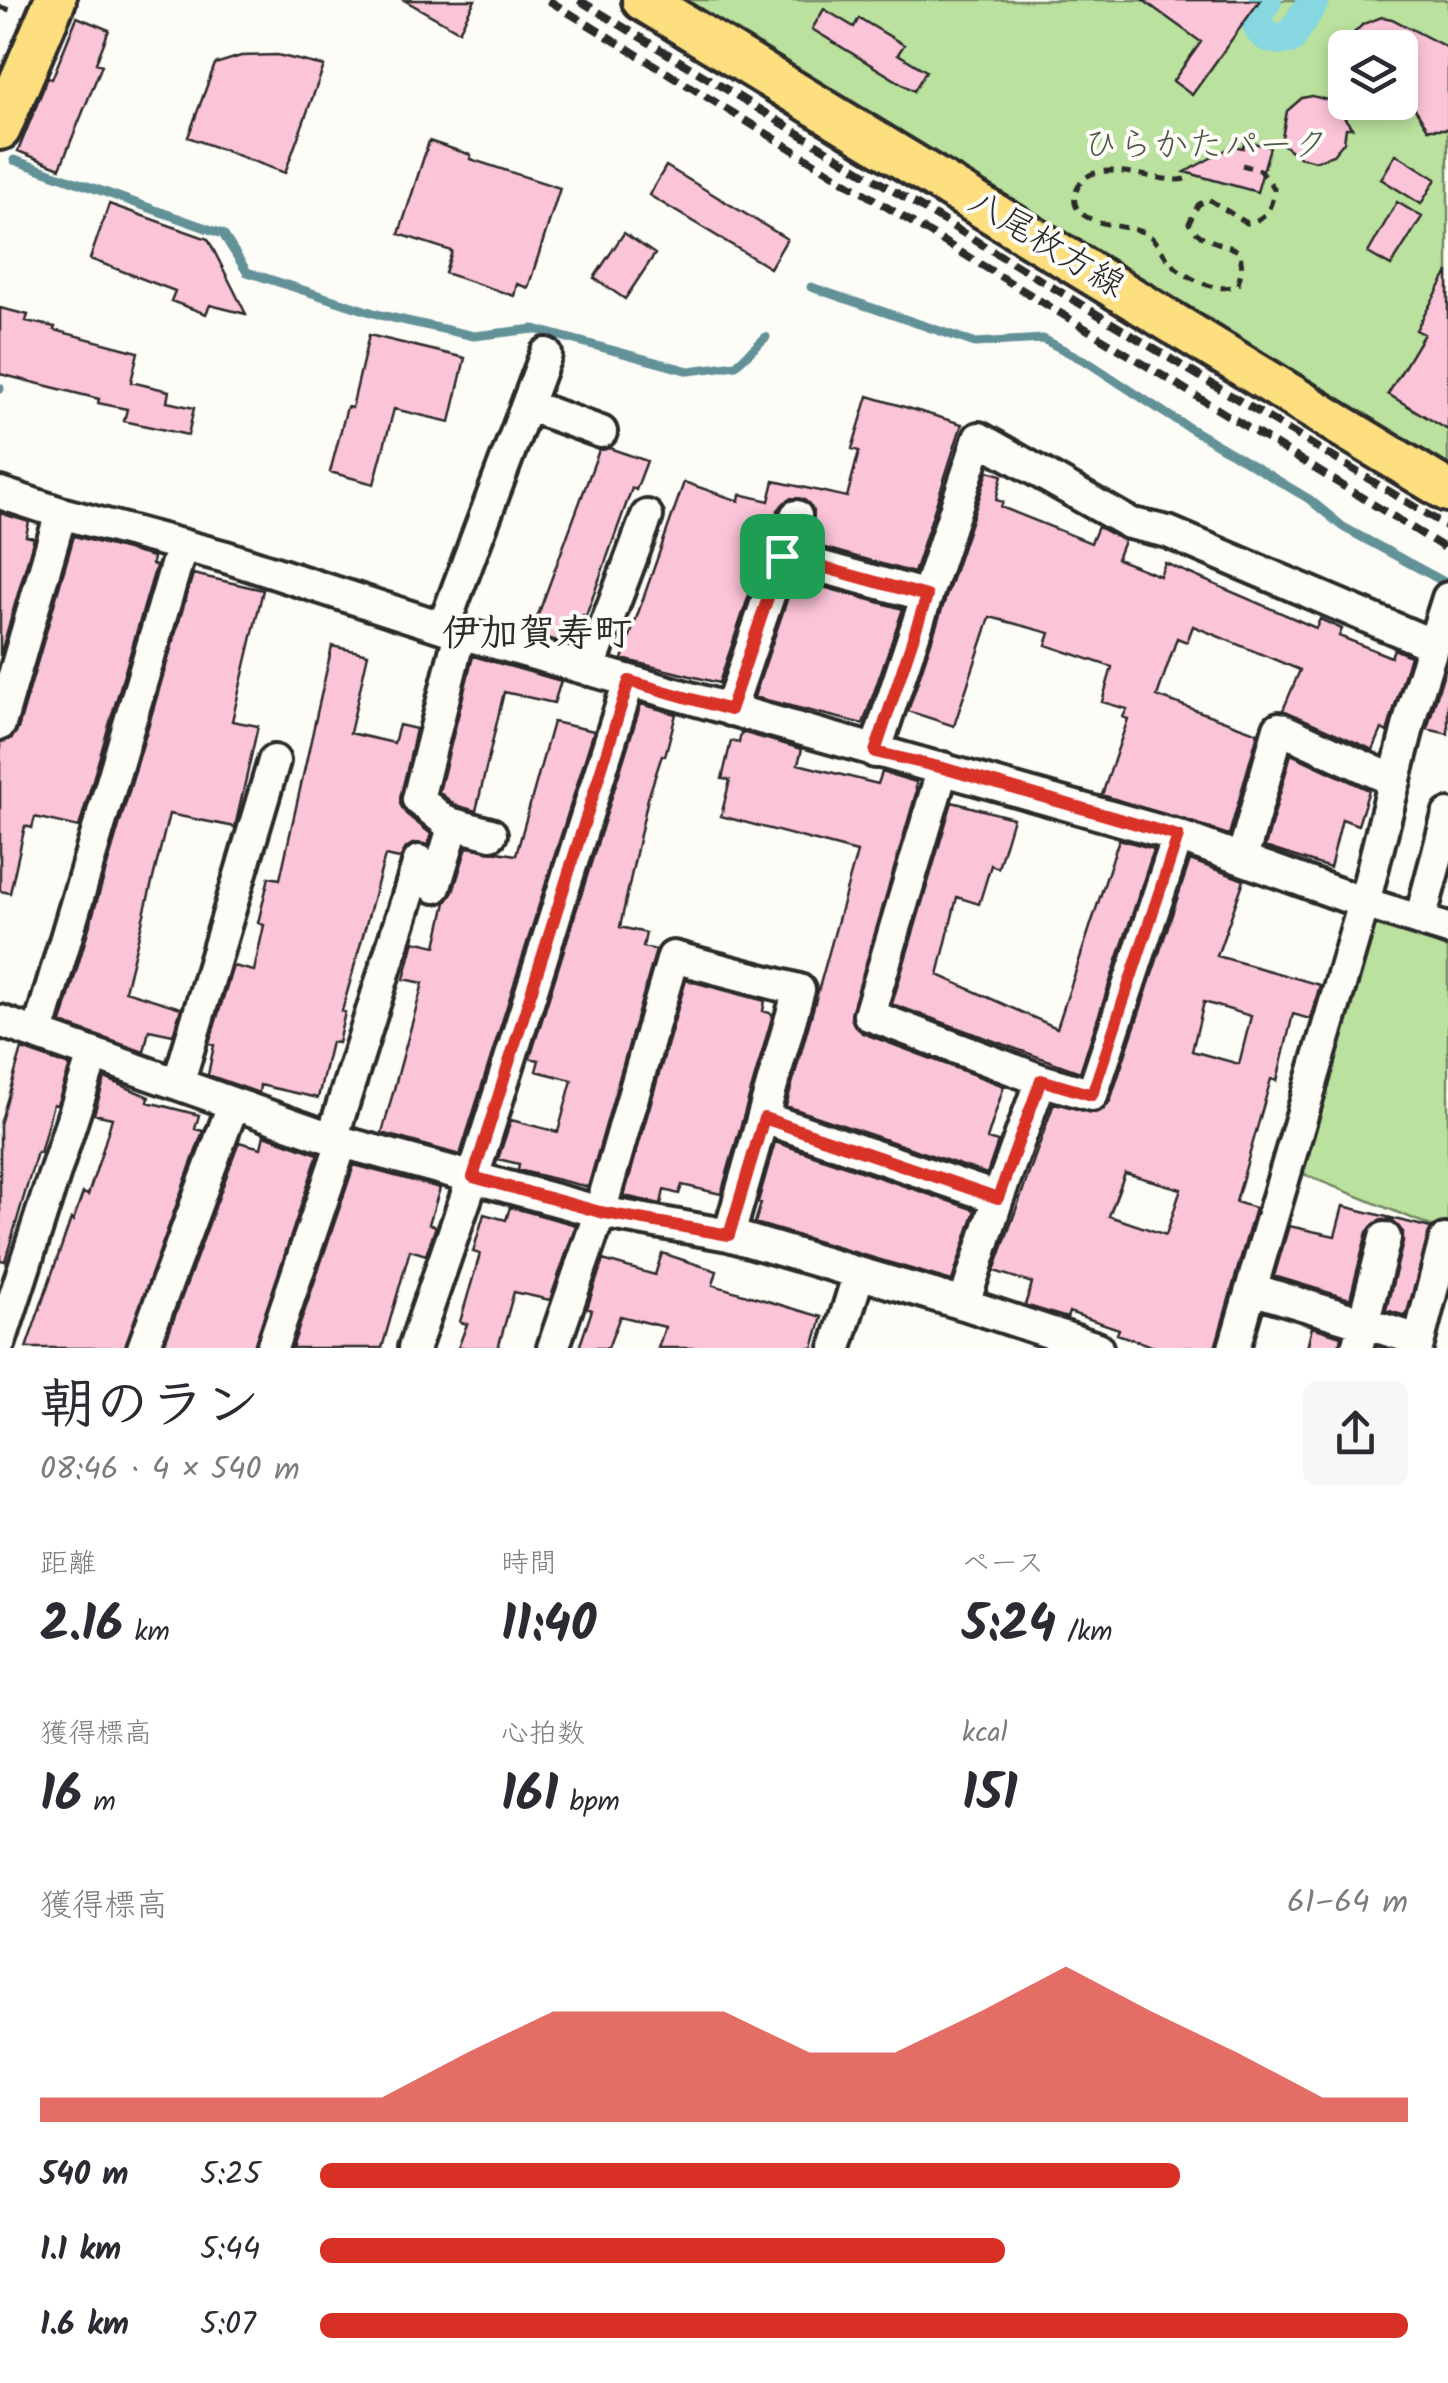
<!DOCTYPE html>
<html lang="ja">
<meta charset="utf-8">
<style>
:root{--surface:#fff;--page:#f7f7f7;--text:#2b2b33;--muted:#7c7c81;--accent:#d93025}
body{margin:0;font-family:Kalam,"Klee One",sans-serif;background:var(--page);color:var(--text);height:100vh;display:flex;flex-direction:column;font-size:38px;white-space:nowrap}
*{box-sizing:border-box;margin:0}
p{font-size:32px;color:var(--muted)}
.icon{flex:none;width:55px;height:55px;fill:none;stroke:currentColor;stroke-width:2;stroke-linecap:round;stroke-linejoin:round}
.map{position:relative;height:1348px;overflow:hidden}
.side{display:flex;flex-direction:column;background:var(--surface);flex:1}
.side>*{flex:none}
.controls{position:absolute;left:1328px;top:30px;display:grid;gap:20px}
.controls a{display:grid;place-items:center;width:90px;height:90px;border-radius:15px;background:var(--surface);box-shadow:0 5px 15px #0003;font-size:50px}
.pin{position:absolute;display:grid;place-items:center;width:85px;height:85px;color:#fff;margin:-42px;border-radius:20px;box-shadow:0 5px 15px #0006}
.round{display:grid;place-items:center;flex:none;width:105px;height:105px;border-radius:15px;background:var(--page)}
.summary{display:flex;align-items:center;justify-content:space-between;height:170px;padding:0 40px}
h1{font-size:55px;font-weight:800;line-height:75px}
.figures{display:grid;grid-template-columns:repeat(3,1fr);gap:15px;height:170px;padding:10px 40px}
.figures div{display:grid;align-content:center}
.figures b{font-size:50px;font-weight:800}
.figures small{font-size:28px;font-weight:400}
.figures p{font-size:28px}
.chart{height:280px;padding:20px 40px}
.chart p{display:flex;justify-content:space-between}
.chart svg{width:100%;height:180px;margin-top:10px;fill:var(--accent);opacity:.7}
ul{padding:0 40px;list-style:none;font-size:32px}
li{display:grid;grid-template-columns:160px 120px 1fr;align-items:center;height:75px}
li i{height:25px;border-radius:12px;background:var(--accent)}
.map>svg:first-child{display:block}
.green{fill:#bae19d;stroke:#728664;stroke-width:2.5;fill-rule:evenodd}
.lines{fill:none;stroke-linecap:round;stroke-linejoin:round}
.stream{stroke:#629297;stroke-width:9}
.canal{stroke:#86d7df;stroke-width:32}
.building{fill:#fcc4d9;stroke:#2b2b2b;stroke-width:2.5;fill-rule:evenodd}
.minor-casing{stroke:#2b2b2b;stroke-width:38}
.major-casing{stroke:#2b2b2b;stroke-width:48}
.path{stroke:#2b2b2b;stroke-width:5;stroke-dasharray:10 8;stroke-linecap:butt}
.minor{stroke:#fdfcf7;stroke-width:30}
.major{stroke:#fddf80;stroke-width:40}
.rail{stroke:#2b2b2b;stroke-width:8;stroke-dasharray:15 8;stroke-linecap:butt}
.route-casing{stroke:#fff;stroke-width:20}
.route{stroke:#d93025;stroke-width:12}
.labels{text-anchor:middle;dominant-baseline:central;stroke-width:8;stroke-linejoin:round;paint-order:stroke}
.park-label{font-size:35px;fill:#4f5848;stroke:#fdfcf7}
.street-label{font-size:35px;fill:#2b2b2b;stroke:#fdfcf7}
.neighbourhood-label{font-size:38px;font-weight:bold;fill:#2b2b2b;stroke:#fdfcf7}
</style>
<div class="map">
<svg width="1448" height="1348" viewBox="0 0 1448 1348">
<rect width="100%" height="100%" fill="#fdfcf7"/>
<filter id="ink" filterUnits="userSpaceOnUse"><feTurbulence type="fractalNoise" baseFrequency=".01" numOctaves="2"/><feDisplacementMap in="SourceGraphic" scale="20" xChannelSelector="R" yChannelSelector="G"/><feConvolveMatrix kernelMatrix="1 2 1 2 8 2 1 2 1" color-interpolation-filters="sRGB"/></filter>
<g filter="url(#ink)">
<path class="green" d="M684 0H1448V467ZM1345 48H1400V102H1345Z
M1376 918 1448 949V1233L1303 1174 1331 1056Z"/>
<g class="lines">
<path class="stream" d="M14 160 223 234 247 272 380 315 474 336 534 329 689 371 736 365 766 337
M811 287 975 343 1043 339 1089 363 1171 417 1309 499 1343 527 1448 584
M0 388V389"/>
<path class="canal" d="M1266 0 1256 16C1259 36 1270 41 1290 38L1314 0"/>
</g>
<path class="building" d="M404 0H475L459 31Z
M1143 0H1260L1192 95 1173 81 1201 42Z
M824 9 854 27 859 18 904 45 898 54 926 71 914 91 812 29Z
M77 17 109 30 96 63 102 65 60 168 18 151 48 77 52 79Z
M1382 17 1392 19 1448 48V129H1428L1414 107 1405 69 1400 73V48H1339L1363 24Z
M277 55 324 66 285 173 188 137 215 64 241 56Z
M1312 96 1332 101 1352 128H1346L1344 142 1333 155 1316 161 1299 157 1281 143 1287 111 1302 98Z
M429 141 471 155 470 159 560 188 528 288 517 284 514 296 445 273 452 251 399 234Z
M1245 141 1270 147 1257 192 1185 172 1233 146 1243 148Z
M1396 154 1436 179 1421 204 1381 179Z
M666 166 787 239 770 268 649 195Z
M1397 202 1422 217 1391 266 1368 253Z
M109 204 208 239 246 314 210 305 206 314 171 301 175 291 90 259Z
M624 233 655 254 625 299 594 278Z
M1448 272V430L1388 394 1424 334 1416 330Z
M0 308 28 315 26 321 55 327 54 330 138 352 131 382 169 391 167 402 194 408 188 435 124 421 127 409 98 403 99 399 0 374Z
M369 335 465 358 450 422 394 409 374 484 330 472 347 407 352 408Z
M868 396 962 424 914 573 807 543 814 511 803 499 791 498 778 510 719 683 622 659 684 482 739 501 740 494 769 501 774 481 847 497 859 451 852 449Z
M609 448 647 461 636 490 632 488 586 616 583 615 573 645 531 634 599 450Z
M988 471 1002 475 996 500 1003 502 1001 507 1091 543 1098 527 1124 541 1117 559 1160 576 1165 563 1316 628 1320 619 1342 629 1339 636 1391 657 1394 649 1410 656 1387 732 1382 729 1373 750 1283 710 1300 670 1193 626 1187 642 1177 638 1157 696 1258 733 1229 835 1102 795 1128 719 1123 717 1127 709 1102 702 1112 667 1046 645 1050 633 990 617 954 726 908 711Z
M0 513 29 522 26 536 34 538 0 656Z
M74 536 153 557 152 564 156 566 79 827 35 817 32 828 25 826 10 893 0 891V742L12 738 18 729Z
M193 574 263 590 232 721 258 726 235 827 169 814 125 991 181 1008 173 1035 149 1030 144 1052 61 1023Z
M794 579 903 609 863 724 754 697Z
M332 646 368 654 350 733 394 743 399 725 416 729 400 804 406 814 431 834 428 845 414 843 406 848 400 859 385 856 342 1011 345 1012 338 1043 331 1042 318 1098 260 1085 259 1093 208 1075 214 1045 209 1044 233 966 254 971 264 925 258 923 269 877 280 879Z
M473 656 561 681 554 703 504 692 476 811 455 805 439 792Z
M1445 669 1448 670V734L1427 729Z
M641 704 676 714 665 756 662 755 648 798 620 927 646 933 643 947 656 950 588 1187 518 1170 519 1164 498 1159 511 1120 558 1132 572 1080 536 1071 539 1060 530 1058Z
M553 722 594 731 460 1155 382 1133 423 983 404 979 414 941 436 946 446 902 453 892 467 847 516 855Z
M741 732 802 749 798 764 878 784 882 772 916 782V793L851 1018 862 1033 1004 1086 987 1139 998 1142 987 1174 786 1106 857 852 721 816 730 780 722 779 731 741 739 743Z
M1291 754 1369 790 1358 825 1342 819 1330 868 1265 847Z
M952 802 1013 818 998 868 991 865 979 904 957 897 938 975 1057 1028 1119 839 1154 849 1080 1072 892 1004Z
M1190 860 1244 880 1217 956 1320 985 1310 1019 1293 1014 1277 1081 1271 1079 1236 1202 1255 1208 1215 1348H1157L1117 1334 1119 1329 1069 1312 1067 1318 1025 1305 1032 1283 994 1271 1054 1103 1095 1113 1104 1109 1110 1101ZM1204 1002 1251 1016 1239 1064 1192 1051ZM1125 1173 1181 1189 1166 1235 1109 1216Z
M686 980 765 1001 763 1011 773 1014 721 1194 682 1185 679 1194 664 1190 661 1204 624 1196Z
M22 1049 70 1066 57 1105 53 1104 40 1153 37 1152 5 1261 0 1260V1124Z
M105 1078 149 1097 148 1102 199 1115 195 1129 203 1131 125 1348H26L71 1219 73 1221 83 1193 88 1195 102 1152 112 1118 94 1114Z
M264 1135 318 1154 254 1348H163L239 1142 261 1148Z
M775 1142 975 1210 952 1281 755 1223 761 1203 758 1202Z
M354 1165 440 1188 429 1224 436 1226 426 1255 410 1250 382 1348H292Z
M1343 1206 1431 1228 1406 1316 1386 1310 1403 1242V1232L1391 1220H1379L1367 1232 1350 1299 1274 1276 1289 1226 1335 1236Z
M510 1207 576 1225 550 1300 514 1292 498 1348H458L467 1324 460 1322 480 1254 473 1252 484 1214 506 1220Z
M662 1253 717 1271 713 1285 822 1317 813 1348H658L665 1327 620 1316 608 1348H579L592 1310 587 1308 603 1260 655 1275Z
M1312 1327 1341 1336 1339 1348H1307Z"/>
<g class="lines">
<g class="minor-casing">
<path id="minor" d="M527 405 601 432
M0 493 61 513 226 557 460 633 1178 836 1364 903 1448 929
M782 556 927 596
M444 625 546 354
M460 633 418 799 446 822 491 834
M589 670 647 516
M730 710 796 516
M0 724 61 513
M875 752 979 438 1129 523 1168 532 1433 645
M943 768 869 1015 1041 1080 1092 1095 1178 836
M1242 859 1279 728 1395 781
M435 887 454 824
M1420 920 1448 815
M0 1021 342 1142 600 1212 729 1235 964 1304 1097 1348
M38 1033 182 545
M178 1084 274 761
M764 1118 998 1198
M332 1139 419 861
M1252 1289 1419 1340
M964 1304 998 1198 1041 1080
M0 1342 93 1055
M143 1348 233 1105
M272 1348 342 1142
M414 1348 473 1177 629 681
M553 1348 600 1212 673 957 799 990 729 1235
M836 1348 859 1273
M1234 1348 1364 903 1412 711 1448 598
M1357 1348 1385 1238
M1417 1348 1445 1240"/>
</g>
<g class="major-casing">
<path id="major" d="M643 0 1448 491
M0 129 55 0"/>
</g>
<path class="path" d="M0 7 14 11
M1185 179C1159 186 1093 151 1077 189 1061 227 1129 224 1145 233 1156 238 1162 253 1170 262 1184 277 1220 296 1238 284L1242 269 1240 252C1222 241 1199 243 1189 223L1198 205 1208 199 1247 223C1266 220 1273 206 1274 188L1260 170 1242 165"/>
<use href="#minor" class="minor"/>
<use href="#major" class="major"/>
<path class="rail" d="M548 0 1448 550
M579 0 1448 527"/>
</g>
</g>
<g class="lines" filter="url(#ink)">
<g class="route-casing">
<path id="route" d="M782 556 927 596 875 752 943 768 1178 836 1092 1095 1041 1080 998 1198 764 1118 729 1235 600 1212 473 1177 629 681 730 710Z"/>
</g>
<use href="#route" class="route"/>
</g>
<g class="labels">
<g class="park-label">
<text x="1206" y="147">ひらかたパーク</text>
</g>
<g class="street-label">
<text transform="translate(1046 245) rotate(31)">八尾枚方線</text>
</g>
<g class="neighbourhood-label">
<text x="537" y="635">伊加賀寿町</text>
</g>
</g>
</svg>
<div class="controls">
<a><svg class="icon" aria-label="layers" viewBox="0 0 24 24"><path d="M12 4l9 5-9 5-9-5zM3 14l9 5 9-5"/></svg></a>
</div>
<div class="pin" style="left:782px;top:556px;background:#1e9e55"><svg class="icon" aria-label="arrive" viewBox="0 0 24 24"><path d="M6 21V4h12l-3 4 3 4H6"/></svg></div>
</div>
<section class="side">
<div class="summary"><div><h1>朝のラン</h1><p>08:46 · 4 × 540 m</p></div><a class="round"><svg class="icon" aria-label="share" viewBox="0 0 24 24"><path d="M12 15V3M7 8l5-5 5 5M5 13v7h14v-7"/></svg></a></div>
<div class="figures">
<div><p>距離</p><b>2.16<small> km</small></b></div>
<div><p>時間</p><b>11:40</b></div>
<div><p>ペース</p><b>5:24<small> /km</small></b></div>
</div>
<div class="figures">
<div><p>獲得標高</p><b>16<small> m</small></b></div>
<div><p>心拍数</p><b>161<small> bpm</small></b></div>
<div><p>kcal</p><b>151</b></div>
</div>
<div class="chart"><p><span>獲得標高</span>61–64 m</p>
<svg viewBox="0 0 160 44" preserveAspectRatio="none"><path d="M0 44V38L10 38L20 38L30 38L40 38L50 27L60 17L70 17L80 17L90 27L100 27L110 17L120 6L130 17L140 27L150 38L160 38V44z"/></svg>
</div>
<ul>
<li><b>540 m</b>5:25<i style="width:79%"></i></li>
<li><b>1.1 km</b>5:44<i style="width:63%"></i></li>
<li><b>1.6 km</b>5:07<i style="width:100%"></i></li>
</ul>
</section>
